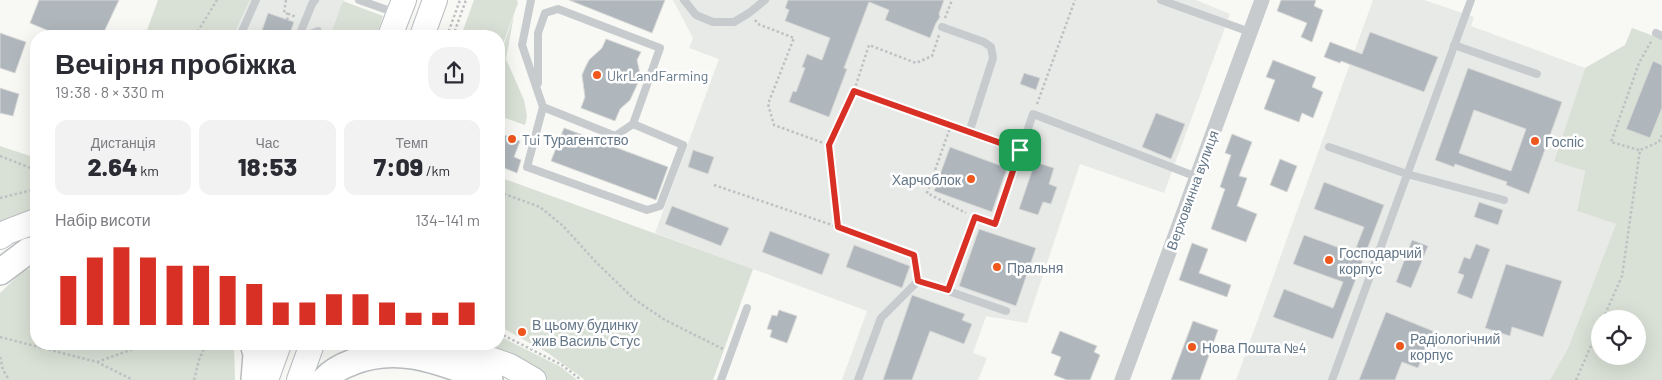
<!DOCTYPE html>
<html lang="uk">
<meta charset="utf-8">
<style>
:root{--surface:#fff;--page:#f2f2f3;--text:#2b2b33;--muted:#7c7c81;--accent:#d93025}
body{margin:0;font-family:Barlow,sans-serif;background:var(--page);color:var(--text);height:100vh;display:flex;flex-direction:column;font-size:19px;white-space:nowrap}
*{box-sizing:border-box;margin:0}
p{font-size:16px;color:var(--muted)}
.icon{flex:none;width:28px;height:28px;fill:none;stroke:currentColor;stroke-width:2;stroke-linecap:round;stroke-linejoin:round}
.map{position:relative;flex:1;overflow:hidden}
.panel{position:absolute;left:30px;top:30px;width:475px;height:320px;display:flex;flex-direction:column;background:var(--surface);border-radius:20px;box-shadow:0 5px 20px #0002}
.panel>*{flex:none}
.fabs{position:absolute;left:1591px;top:310px;display:grid;gap:10px}
.fabs a{display:grid;place-items:center;width:55px;height:55px;border-radius:50%;background:var(--surface);box-shadow:0 5px 20px #0002;font-size:25px}
.pin{position:absolute;display:grid;place-items:center;width:42px;height:42px;color:#fff;margin:-21px;border-radius:10px;box-shadow:0 2px 8px #0006}
.round{display:grid;place-items:center;flex:none;width:52px;height:52px;border-radius:20px;background:var(--page)}
.head{display:flex;align-items:center;justify-content:space-between;height:85px;padding:0 25px}
h1{font-size:28px;font-weight:800;line-height:38px}
.metrics{display:grid;grid-template-columns:repeat(3,1fr);gap:8px;height:85px;padding:5px 25px}
.metrics div{display:grid;align-content:center;border-radius:12px;background:var(--page);text-align:center}
.metrics b{font-size:25px;font-weight:800}
.metrics small{font-size:14px;font-weight:400}
.metrics p{font-size:14px}
.chart{height:140px;padding:10px 25px}
.chart p{display:flex;justify-content:space-between}
.chart svg{width:100%;height:90px;margin-top:5px;stroke:var(--accent);stroke-width:6}
.map>svg:first-child{display:block}
.built{fill:#e8eae8}
.green{fill:#d9e0d5;fill-rule:evenodd}
.building{fill:#afb7bd;stroke:#d9d9d7;fill-rule:evenodd}
.lines{fill:none;stroke-linecap:round;stroke-linejoin:round}
.primary-casing{stroke:#babec2;stroke-width:26}
.trunk-casing{stroke:#b9bdc0;stroke-width:28}
.path{stroke:#bec1c3;stroke-width:2.5;stroke-dasharray:2.5 2.5;stroke-linecap:butt}
.service{stroke:#c7cbce;stroke-width:8}
.minor{stroke:#c7cbce;stroke-width:15}
.primary{stroke:#fff;stroke-width:24}
.trunk{stroke:#fff;stroke-width:25}
.route-casing{stroke:#fff;stroke-width:10}
.route{stroke:#d93025;stroke-width:6}
.poi-dot{fill:#f0571d;stroke:#fff;stroke-width:2}
.labels{text-anchor:middle;dominant-baseline:central;stroke-width:5;stroke-linejoin:round;paint-order:stroke}
.poi-label{font-size:14px;fill:#647788;stroke:#fff;text-anchor:start}
.street-label{font-size:14px;fill:#647788;stroke:#fff}
</style>
<div class="map">
<svg width="1662" height="380" viewBox="0 0 1662 380">
<rect width="100%" height="100%" fill="#f8f8f4"/>
<path class="built" d="M250 0H344L330 36H233Z
M673 0H1196L1230 14 1164 193 1080 164 1027 323 986 316 973 353 987 358 978 380H842L867 311 655 233 719 59 689 48 693 38Z
M1373 0H1424L1474 17 1471 26 1585 68 1554 160 1585 171 1577 211 1616 224 1568 348 1550 380H1236Z"/>
<path class="green" d="M158 0H250L233 36H145Z
M474 0H517L518 3 499 55V36H461Z
M343 1 383 16 376 36H330Z
M514 15 506 59 524 100 527 116 525 125 499 116V59Z
M1632 28 1662 39V380H1550L1568 348 1616 224 1577 211 1585 171 1554 161 1585 68 1625 45ZM1600 319H1638V356H1600Z
M0 146 36 158V213L0 227Z
M499 177 753 269 713 380H585L548 353 499 326Z
M36 266V344H234L235 380H0V293L23 271Z
M499 336 561 367 577 380H548L535 371 470 344H499Z"/>
<path class="building" d="M39 0H119L102 36H61L30 23Z
M569 0H665L652 33Z
M788 0H944L939 14 940 17 936 23 930 38 885 20 889 10 869 2 844 68 847 69 829 117 789 102 793 91 796 92 805 68 802 67 807 54 822 60 830 38 785 21 789 10 785 8Z
M1281 0H1316L1314 6 1323 10 1312 42 1301 37 1307 23 1277 11Z
M268 13 294 22 289 36H260Z
M1370 32 1438 57 1424 92 1341 61 1340 63 1324 57 1330 42 1362 54Z
M0 33 26 42 15 73 0 68Z
M606 39 641 52 637 60 640 74 637 85 630 100 620 109 615 121 581 108 585 97 582 75 585 68 589 60 602 48Z
M1273 60 1316 77 1312 87 1323 92 1313 118 1302 113 1299 122 1264 109 1275 80 1266 77Z
M1653 61 1662 65V108L1650 138 1626 129Z
M1468 68 1562 102 1529 194 1506 185 1507 182 1455 164 1454 167 1435 160ZM1474 110 1526 129 1511 171 1459 153Z
M1024 73 1040 78 1036 90 1020 84Z
M0 88 19 94 13 116 0 113Z
M1156 113 1185 124 1171 159 1142 147Z
M564 128 668 167 656 200 551 161Z
M499 133 520 141 514 157 521 160 517 173 499 166Z
M1232 134 1252 142 1239 176 1247 178 1237 206 1257 214 1246 242 1211 229 1225 189 1220 187 1231 155 1225 153Z
M950 147 1007 168 992 212 934 191Z
M693 150 714 157 708 174 688 167Z
M1280 159 1297 166 1287 192 1270 185Z
M1035 162 1054 168 1049 184 1057 187 1051 204 1043 202 1038 215 1019 209Z
M1324 182 1384 205 1333 339 1273 317 1284 289 1333 308 1343 282 1293 264 1304 235 1354 253 1364 227 1314 209Z
M1479 202 1503 210 1498 225 1474 217Z
M672 206 729 228 721 246 665 224Z
M979 229 1036 248 1016 306 959 286Z
M770 231 830 254 822 275 762 252Z
M1412 240 1428 246 1411 288 1396 282Z
M1192 243 1208 249 1199 273 1231 285 1227 297 1179 280Z
M1476 244 1490 249 1472 299 1457 293 1464 275 1458 273 1464 257 1470 259Z
M854 245 910 266 902 288 846 267Z
M1506 264 1562 281 1543 337 1512 327 1510 336 1485 328Z
M912 295 965 314 962 320 972 324 964 344 930 331 912 380H883Z
M779 310 797 316 787 343 770 337 772 330 767 329 772 315 777 316Z
M1386 312 1433 331 1418 368 1402 362 1395 380H1359Z
M1193 321 1218 330 1200 380H1171Z
M1060 331 1097 346 1094 352 1100 355 1090 380H1067L1054 375 1061 357 1051 353Z"/>
<g class="lines">
<g class="primary-casing">
<path id="primary" d="M390 36 404 0
M422 36 435 0
M0 237 7 232 36 221
M448 344 510 366 534 380
M266 380 279 344
M299 380 312 344"/>
</g>
<g class="trunk-casing">
<path id="trunk" d="M0 272 28 251 36 249
M253 344 256 354 254 380
M324 380C332 371 342 366 353 362 401 343 444 364 490 380"/>
</g>
<path class="path" d="M286 0 284 13 289 14
M945 18 952 0
M287 20 289 14 296 17
M755 20 758 24 794 38 768 104 774 125 829 145 854 91 869 45 916 63 932 56 939 35
M195 36 217 0
M447 36 460 0
M453 36 466 0
M854 91 961 129
M1037 104 1075 0
M951 125 927 193 966 213
M829 145 838 227 914 255 917 272
M1639 150 1611 142 1639 63 1652 40
M0 156 36 170
M714 185 838 227
M499 192 540 207 562 225 596 262 634 299 665 320 723 349
M0 198 36 189
M1603 319 1622 276 1640 150 1659 142 1662 135
M499 333 562 365 581 380
M0 337 97 362 133 380
M0 357 3 370 9 380
M97 362 147 344
M194 380 199 360 206 344
M1576 380 1600 325"/>
<path class="service" d="M359 0 396 13
M531 0 522 45 543 107 527 167 647 210 660 206 683 145 633 124 615 136 543 107
M684 0 696 15 713 22H734L749 13 765 0
M1161 0 1250 32
M942 27 984 42 991 47 993 58 969 133 1020 150
M1656 33 1662 36
M240 36 256 0
M299 36 312 4 315 0
M306 36 318 31
M1454 45 1537 74
M538 83V33L545 13 558 9 660 48 633 124
M1329 147 1407 174 1504 200
M948 291 1006 311
M721 380 747 308
M858 380 881 318 918 281 948 291 975 217 995 224 1033 114 1197 177
M1332 380 1471 0"/>
<path class="minor" d="M1122 380 1262 0"/>
<use href="#primary" class="primary"/>
<use href="#trunk" class="trunk"/>
</g>
<g class="lines">
<g class="route-casing">
<path id="route" d="M854 91 1020 150 995 224 975 217 948 290 918 281 914 255 838 227 829 145Z"/>
</g>
<use href="#route" class="route"/>
</g>
<g class="poi-dot">
<circle cx="597" cy="75" r="5"/>
<circle cx="512" cy="139" r="5"/>
<circle cx="1535" cy="141" r="5"/>
<circle cx="971" cy="179" r="5"/>
<circle cx="1329" cy="260" r="5"/>
<circle cx="997" cy="267" r="5"/>
<circle cx="522" cy="332" r="5"/>
<circle cx="1400" cy="346" r="5"/>
<circle cx="1192" cy="347" r="5"/>
</g>
<g class="labels">
<g class="poi-label">
<text x="607" y="75">UkrLandFarming</text>
<text x="522" y="139">Tui Турагентство</text>
<text x="1545" y="141">Госпіс</text>
<text x="961" y="179" text-anchor="end">Харчоблок</text>
<text x="1339" y="252">Господарчий<tspan x="1339" dy="16">корпус</tspan></text>
<text x="1007" y="267">Пральня</text>
<text x="532" y="324">В цьому будинку<tspan x="532" dy="16">жив Василь Стус</tspan></text>
<text x="1410" y="338">Радіологічний<tspan x="1410" dy="16">корпус</tspan></text>
<text x="1202" y="347">Нова Пошта №4</text>
</g>
<g class="street-label">
<text transform="translate(1192 190) rotate(-70)">Верховинна вулиця</text>
</g>
</g>
</svg>
<div class="fabs">
<a><svg class="icon" aria-label="locate" viewBox="0 0 24 24"><circle cx="12" cy="12" r="6"/><path d="M12 2v4M12 18v4M2 12h4M18 12h4"/></svg></a>
</div>
<div class="pin" style="left:1020px;top:150px;background:#1e9e55"><svg class="icon" aria-label="arrive" viewBox="0 0 24 24"><path d="M6 21V4h12l-3 4 3 4H6"/></svg></div>
<section class="panel">
<div class="head"><div><h1>Вечірня пробіжка</h1><p>19:38 · 8 × 330 m</p></div><a class="round"><svg class="icon" aria-label="share" viewBox="0 0 24 24"><path d="M12 15V3M7 8l5-5 5 5M5 13v7h14v-7"/></svg></a></div>
<div class="metrics">
<div><p>Дистанція</p><b>2.64<small> km</small></b></div>
<div><p>Час</p><b>18:53</b></div>
<div><p>Темп</p><b>7:09<small> /km</small></b></div>
</div>
<div class="chart"><p><span>Набір висоти</span>134–141 m</p>
<svg viewBox="0 0 160 44" preserveAspectRatio="none"><path d="M5 44V20M15 44V11M25 44V6M35 44V11M45 44V15M55 44V15M65 44V20M75 44V24M85 44V33M95 44V33M105 44V29M115 44V29M125 44V33M135 44V38M145 44V38M155 44V33"/></svg>
</div>
</section>
</div>
